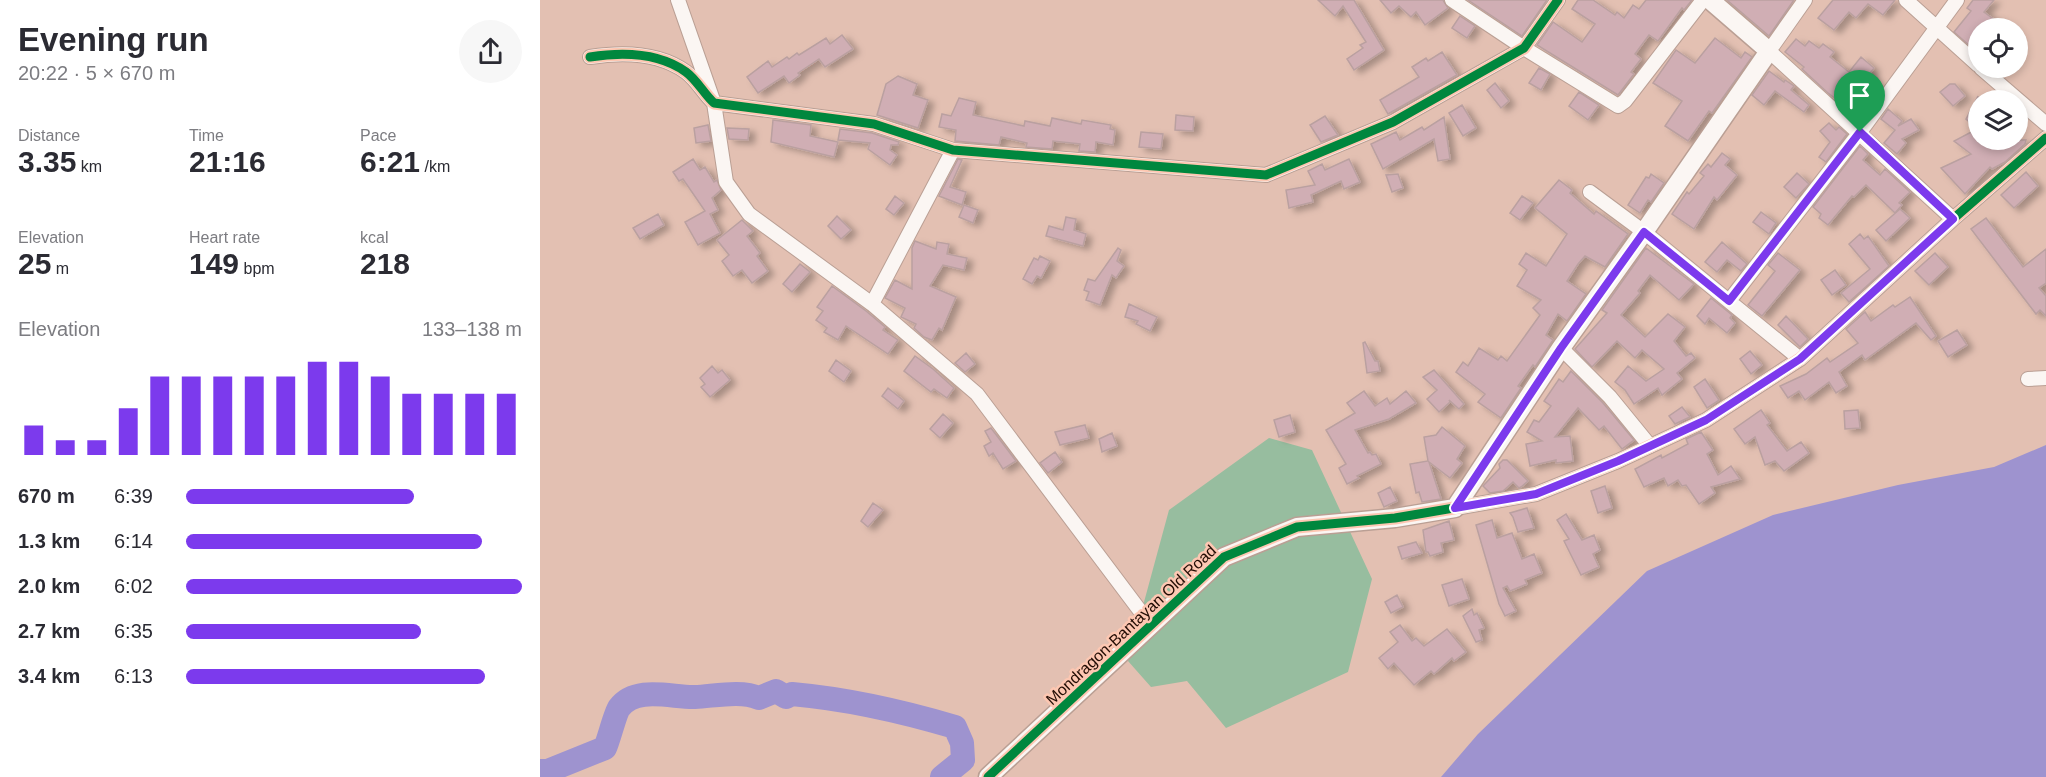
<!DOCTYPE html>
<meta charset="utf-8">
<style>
:root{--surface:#fff;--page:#f7f7f7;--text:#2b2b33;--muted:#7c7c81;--accent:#7c3aed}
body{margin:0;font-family:Helvetica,sans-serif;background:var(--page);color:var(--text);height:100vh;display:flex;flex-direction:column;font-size:22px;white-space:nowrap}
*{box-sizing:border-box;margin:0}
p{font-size:20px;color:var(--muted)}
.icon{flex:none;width:33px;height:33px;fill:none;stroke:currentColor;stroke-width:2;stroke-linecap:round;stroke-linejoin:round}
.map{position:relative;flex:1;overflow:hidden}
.panel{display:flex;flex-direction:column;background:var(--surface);width:540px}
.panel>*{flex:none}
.fabs{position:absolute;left:1428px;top:18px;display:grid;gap:12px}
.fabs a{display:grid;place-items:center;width:60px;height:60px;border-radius:50%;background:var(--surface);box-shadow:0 3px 9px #0003;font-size:30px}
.pin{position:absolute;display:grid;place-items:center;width:51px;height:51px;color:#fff;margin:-62px -26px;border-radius:50% 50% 50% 0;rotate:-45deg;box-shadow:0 0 6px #0007}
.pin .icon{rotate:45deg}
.round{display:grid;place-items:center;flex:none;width:63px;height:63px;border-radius:32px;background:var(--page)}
.summary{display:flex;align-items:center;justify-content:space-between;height:102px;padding:0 18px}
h1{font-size:33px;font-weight:700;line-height:45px}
.metrics{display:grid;grid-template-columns:repeat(3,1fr);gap:9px;height:102px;padding:6px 18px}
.metrics div{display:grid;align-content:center}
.metrics b{font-size:30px;font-weight:700}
.metrics small{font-size:16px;font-weight:400}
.metrics p{font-size:16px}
.chart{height:168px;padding:12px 18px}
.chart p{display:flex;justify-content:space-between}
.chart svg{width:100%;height:108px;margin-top:6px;stroke:var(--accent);stroke-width:6}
ul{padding:0 18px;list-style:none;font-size:20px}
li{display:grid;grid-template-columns:96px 72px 1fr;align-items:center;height:45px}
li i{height:15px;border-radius:8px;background:var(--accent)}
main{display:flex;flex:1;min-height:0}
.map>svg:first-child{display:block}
.green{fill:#97bd9f}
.water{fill:#9e93cf}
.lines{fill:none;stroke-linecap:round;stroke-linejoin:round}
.river{stroke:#9e93cf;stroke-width:24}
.building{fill:#d0aeb4;stroke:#baa0a0;stroke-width:1.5;filter:url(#shadow)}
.street-casing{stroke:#ba9f94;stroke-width:16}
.secondary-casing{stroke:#ba9f94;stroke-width:21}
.street{stroke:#fbf6f3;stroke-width:14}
.secondary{stroke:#fbf6f3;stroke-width:18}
.cycleway-casing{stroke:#fdc7b2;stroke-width:13}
.cycleway{stroke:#00873e;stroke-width:9}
.route-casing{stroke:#fff;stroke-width:12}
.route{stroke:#7c3aed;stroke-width:8}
.labels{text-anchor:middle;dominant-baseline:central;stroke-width:5;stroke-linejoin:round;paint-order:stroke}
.street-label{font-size:16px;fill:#220c04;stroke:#fdc7b2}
</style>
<main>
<section class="panel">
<div class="summary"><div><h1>Evening run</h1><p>20:22 · 5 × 670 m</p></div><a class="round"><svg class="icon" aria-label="share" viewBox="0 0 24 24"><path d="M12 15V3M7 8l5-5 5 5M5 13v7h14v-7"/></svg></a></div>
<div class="metrics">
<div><p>Distance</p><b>3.35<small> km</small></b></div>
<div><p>Time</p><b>21:16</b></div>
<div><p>Pace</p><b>6:21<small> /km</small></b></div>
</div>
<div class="metrics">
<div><p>Elevation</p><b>25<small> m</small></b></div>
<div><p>Heart rate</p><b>149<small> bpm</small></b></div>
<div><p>kcal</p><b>218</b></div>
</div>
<div class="chart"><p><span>Elevation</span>133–138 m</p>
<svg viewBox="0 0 160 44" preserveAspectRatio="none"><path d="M5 44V32M15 44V38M25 44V38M35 44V25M45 44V12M55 44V12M65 44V12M75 44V12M85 44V12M95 44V6M105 44V6M115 44V12M125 44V19M135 44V19M145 44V19M155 44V19"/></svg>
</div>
<ul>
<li><b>670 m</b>6:39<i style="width:68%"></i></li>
<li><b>1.3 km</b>6:14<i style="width:88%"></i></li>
<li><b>2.0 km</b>6:02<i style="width:100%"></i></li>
<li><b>2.7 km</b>6:35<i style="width:70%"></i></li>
<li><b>3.4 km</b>6:13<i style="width:89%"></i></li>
</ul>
</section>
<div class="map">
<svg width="1506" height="777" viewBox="0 0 1506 777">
<defs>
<filter id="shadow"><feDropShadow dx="6" dy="3.5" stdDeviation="3" flood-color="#0004"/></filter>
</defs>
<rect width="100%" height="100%" fill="#e3c0b2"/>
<path class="green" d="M729 438 772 450 832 579 808 672 686 728 647 681 611 687 588 661 629 510Z"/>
<path class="water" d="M1506 445V777H901L938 734 1107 571 1233 515 1358 485 1454 467Z"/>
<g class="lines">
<path class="river" d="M0 771H8L65 748C69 739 75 714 79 708 96 685 133 698 155 697 175 696 201 690 219 698L236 691 246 697 252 694C308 699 361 711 415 727L422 743 423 760 402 777"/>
</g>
<path class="building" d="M778 0H814L844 50 814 70 807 59 823 48 820 45 826 42 803 6 795 16Z
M840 0H903L908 8 885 25 876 12 871 17 859 6 851 13Z
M928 0H1007L982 36Z
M1038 0H1053L1075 15 1077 12 1084 18 1093 5 1099 9 1106 0H1152L1144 10 1142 8 1118 41 1109 35 1095 54 1101 59 1091 72 1094 74 1078 95 997 45 1013 22 1042 42 1055 24 1032 9Z
M1187 0H1254L1229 36Z
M1293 0H1355L1343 15 1328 4 1316 18 1309 12 1294 30 1278 18Z
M1433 0H1454L1444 12 1466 28H1438V36L1430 46 1414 32 1431 11 1427 8Z
M920 16 935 26 927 38 912 28Z
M302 35 313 49 285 67 279 59 258 73 260 75 249 83 244 76 218 93 207 77 228 61 232 67 247 57 249 59 257 53 259 55 286 38 290 44Z
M1175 38 1201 58 1205 52 1212 57 1172 113 1169 111 1148 141 1125 126 1142 101 1113 83 1136 50 1155 63Z
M1256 39 1265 46 1269 41 1279 48 1283 44 1294 52 1290 57 1309 72 1321 57 1334 68 1321 85 1335 96 1319 116 1288 93 1262 69 1264 67 1245 52Z
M902 52 917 75 848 114 840 100 879 77 872 67 886 58 888 61Z
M999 68 1010 74 1001 90 989 83Z
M1229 71 1244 82 1245 80 1254 86 1251 90 1269 105 1264 112 1235 91 1224 105 1212 95Z
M358 76 377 84 373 95 388 100 378 128 337 115 346 84Z
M955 83 969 101 961 108 947 90Z
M1410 84H1415L1425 96 1413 106 1400 92Z
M1039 92 1059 105 1048 120 1029 106Z
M1438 96V140H1486L1485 144 1465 162 1452 169 1450 167 1425 194 1401 168 1431 154 1414 141 1437 129 1426 119Z
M419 98 436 102 433 115 484 126 485 121 510 126 512 118 541 124 542 120 571 125 570 129 575 130 573 145 556 142 555 152 539 151 540 144 513 141 512 149 486 147 487 143 461 137 459 145 415 141 416 130 399 127 402 114 411 116Z
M922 105 936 128 923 136 909 113Z
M1348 109 1362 121 1358 126 1371 119 1379 130 1362 139 1366 143 1357 154 1344 143 1355 130 1341 119Z
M636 115 654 117 653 131 635 130Z
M785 116 798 135 781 142 770 125Z
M904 117 910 159 898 161 894 139 843 169 831 144 856 132 860 140 882 127 884 130Z
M233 120 271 125 270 136 298 142 294 157 231 142Z
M1289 123 1296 130 1299 127 1307 134 1286 162 1279 157 1290 142 1280 131Z
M168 125 171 141 156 143 154 128Z
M187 128 209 129 208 140 189 139Z
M300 129 332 133 359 142 358 145H351L350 150 357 155 350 165 328 149 330 143 298 140Z
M601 132 623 134 621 149 599 147Z
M1320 146 1328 154 1323 160 1340 175 1345 169 1370 192 1359 203 1362 205 1355 213 1326 185 1314 197 1312 196 1288 225 1279 218 1281 214 1273 207Z
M1182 153 1190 159 1185 165 1197 175 1177 200 1174 197 1154 229 1132 214 1147 192 1149 194 1164 176 1160 173 1168 164 1171 167Z
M153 159 160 170 165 167 174 182 177 180 181 190 172 198 178 210 170 214 180 233 158 245 145 222 165 211 143 179 139 181 133 172Z
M418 159 422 160 410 187 426 192 422 205 399 196Z
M809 159 820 182 804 189 801 181 771 195 773 202 749 208 746 190 775 185 768 171 782 164 785 170Z
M1486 172 1498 186 1474 208 1461 195Z
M1257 173 1269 184 1256 198 1244 187Z
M858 174 863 188 852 192 846 175Z
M1111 174 1124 183 1111 202 1108 200 1100 213 1088 205 1106 177 1109 178Z
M1019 180 1032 190 1030 193 1054 214 1056 211 1088 234 1065 267 1045 256 1038 264 1027 281 1046 294 1027 321 1018 314 1006 335 1013 340 995 367 993 365 978 386 981 388 961 418 938 402 945 394 916 372 923 362 928 366 939 348 958 360 961 356 967 361 1000 315 993 308 1001 300 977 286 987 270 979 264 986 253 1006 266 1027 234 995 208Z
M355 196 364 203 354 215 346 209Z
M982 196 993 203 980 220 970 213Z
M424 205 438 210 433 223 419 217Z
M1360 209 1370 218 1346 241 1336 230Z
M1221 212 1236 223 1229 234 1213 222Z
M118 214 124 225 100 239 93 228Z
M297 216 311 230 301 239 288 226Z
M526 217 536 219 534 230 546 234 543 246 506 236 509 226 523 230Z
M1446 218 1483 267 1506 249V283L1499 288 1506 296V316L1500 310 1496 314 1431 229Z
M202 220 213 231 207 236 220 253 217 256 228 271 212 283 202 270 193 276 182 261 189 255 177 240Z
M1320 234 1324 239 1328 236 1349 266 1309 302 1301 293 1330 269 1309 244Z
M375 241 396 249 397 242 409 244 407 254 427 258 424 270 403 265 390 286 416 297 402 330 399 328 392 340 384 337 374 328 376 324 361 317 365 308 345 298 355 280 372 289V248Z
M1182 242 1207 264 1201 271 1187 260 1177 272 1165 262Z
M578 248 581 250 577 261 584 266 576 278 572 275 560 305 546 300 549 292 544 290 548 279 555 281Z
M1106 248 1154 284 1139 300 1110 275 1098 291 1100 293 1081 315 1105 337 1128 314 1145 327 1134 341 1146 356 1151 353 1155 358 1137 373 1142 379 1122 395 1118 388 1094 404 1085 390 1075 382 1088 366 1106 381 1124 369 1102 350 1095 358 1077 341 1052 367 1035 349 1067 313 1062 310Z
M1238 253 1260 270 1222 316 1208 305 1235 271 1228 265Z
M1395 253 1408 267 1389 285 1375 271Z
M500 256 510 261 501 278 497 276 492 284 483 279 494 258 498 260Z
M260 264 270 272 252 292 243 284Z
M1295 270 1306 285 1292 295 1281 280Z
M292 286 326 311 345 327 343 330 358 340 348 354 306 326 298 340 284 332 287 328 276 320 283 311 277 307Z
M1370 297 1396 336 1391 340 1376 323 1325 360 1322 355 1299 372 1307 386 1296 393 1289 382 1265 400 1259 391 1248 398 1240 386 1266 374 1287 358 1290 362 1318 343 1306 329 1325 312 1331 321 1353 305 1355 307Z
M1171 298 1192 315 1190 318 1195 323 1187 333 1169 318 1165 324 1157 316Z
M589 304 617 317 610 331 596 324 598 321 585 317Z
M1246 316 1268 339 1260 347 1238 325Z
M1417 330 1427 345 1408 357 1398 341Z
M825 342 835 361H838L840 371 827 373 823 343Z
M1210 351 1222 365 1211 374 1200 359Z
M426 353 435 364 425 372 415 363Z
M375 356 393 369 414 388 407 398 394 389 391 392 364 371Z
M296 360 311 371 304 382 289 371Z
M172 366 178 373 182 370 190 380 170 397 161 387 165 384 160 378Z
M894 370 924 404 919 409 909 400 910 402 899 412 887 399 897 390 883 377Z
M1031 371 1063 403 1094 440 1082 449 1064 426 1059 430 1038 408 1015 437 1030 436 1033 461 1016 463V460L990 466 986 444 1002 441 987 432 994 420 999 422 1011 406 1004 401 1019 379 1023 382Z
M1165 379 1179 400 1167 408 1154 387Z
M348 388 364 401 358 409 342 396Z
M824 391 835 406 847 398 850 404 866 391 876 403 849 419 815 430 828 453 830 452 832 455 836 454 841 464 817 476 819 478 807 484 799 468 806 464 786 430 815 413 807 403Z
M1142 407 1150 417 1135 424 1129 416Z
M1221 410 1230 423 1227 425 1247 451 1261 442 1269 453 1244 471 1235 461 1225 465 1215 437 1205 444 1194 429Z
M1318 410 1320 428 1305 429 1304 411Z
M403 414 413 423 400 438 390 429Z
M750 415 755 432 739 437 734 420Z
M545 425 549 438 520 445 515 432Z
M902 427 925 446 917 459 922 463 910 478 889 462 901 499 882 502 879 492 876 493 870 464 888 461 884 437 896 435Z
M451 428 476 461 463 469 453 453 449 456 444 446 451 442 445 431Z
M1161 432 1173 450 1167 454 1178 475 1191 466 1200 479 1171 487 1175 493 1159 504 1146 485 1142 486 1138 480 1128 486 1124 478 1104 487 1095 469 1121 455 1122 458 1148 444 1146 439Z
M572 433 577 446 562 452 559 439Z
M515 452 522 462 508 473 500 463Z
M963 460H967L988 481 981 487 979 488 973 482 963 491 950 493 943 486 960 468 959 464Z
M1065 486 1072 508 1058 513 1051 491Z
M850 487 857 501 844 507 838 493Z
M333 503 343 510 328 527 321 521Z
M987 508 994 528 978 532 973 517 970 513Z
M1026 514 1042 540 1054 535 1060 550 1053 554 1059 567 1041 575 1024 541 1029 539 1017 520Z
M952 520 957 538 972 533 982 559 994 554 1002 573 985 580 987 584 970 591 967 586 963 588 976 611 965 616 959 604 936 525Z
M909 521 914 540 901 543 903 552 890 556 888 552H886L883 530Z
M876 542 882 553 862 559 858 547Z
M922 579 929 599 909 606 902 585Z
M857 595 863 607 851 613 845 602Z
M932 609 934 615 937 613 944 628 939 630 942 640 936 642 923 616Z
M860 625 872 641 876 638 884 646 907 629 926 652 914 661 912 658 894 674 891 671 874 685 854 663 848 669 839 658 858 642 850 632Z"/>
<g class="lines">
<g class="street-casing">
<path id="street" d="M138 0 174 103 186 182 209 214 332 304 437 394 610 624
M912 0 984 48 1078 106 1085 101 1163 0
M1265 0 1229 51 1413 219
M1366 0 1438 65
M50 57C82 52 118 52 146 72 157 80 164 94 174 103L334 124 413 150 726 175 853 122 984 48 1018 0
M1441 68 1506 124
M1050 192 1104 232 1260 359
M1189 301 1320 132 1417 0
M332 304 413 150
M1021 348 1070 397 1110 446
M1488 379 1506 378
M915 508 996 494 1078 461 1166 420 1260 359 1413 219 1506 138"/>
</g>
<g class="secondary-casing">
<path id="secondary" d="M448 777 684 557 757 527 855 518 915 508 1021 348 1104 232 1229 51 1170 0"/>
</g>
<use href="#street" class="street"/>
<use href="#secondary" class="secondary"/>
<g class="cycleway-casing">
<path id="cycleway" d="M50 57C82 52 118 52 146 72 157 80 164 94 174 103L334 124 413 150 726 175 853 122 984 48 1018 0
M448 777 684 557 757 527 855 518 996 494 1078 461 1166 420 1260 359 1413 219 1506 138"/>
</g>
<use href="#cycleway" class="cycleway"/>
</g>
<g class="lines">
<g class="route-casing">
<path id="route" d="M1320 132 1413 219 1260 359 1166 420 1078 461 996 494 915 508 1021 348 1104 232 1189 301Z"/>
</g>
<use href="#route" class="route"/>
</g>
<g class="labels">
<g class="street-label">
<text transform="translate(591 625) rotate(-43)">Mondragon-Bantayan Old Road</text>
</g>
</g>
</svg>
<div class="fabs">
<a><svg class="icon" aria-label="locate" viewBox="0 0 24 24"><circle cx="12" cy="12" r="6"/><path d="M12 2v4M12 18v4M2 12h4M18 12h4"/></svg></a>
<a><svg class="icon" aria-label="layers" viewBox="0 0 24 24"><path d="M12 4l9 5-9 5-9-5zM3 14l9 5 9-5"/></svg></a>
</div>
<div class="pin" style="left:1320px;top:132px;background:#1e9e55"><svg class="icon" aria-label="arrive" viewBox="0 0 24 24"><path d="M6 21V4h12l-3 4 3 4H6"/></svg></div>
</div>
</main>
